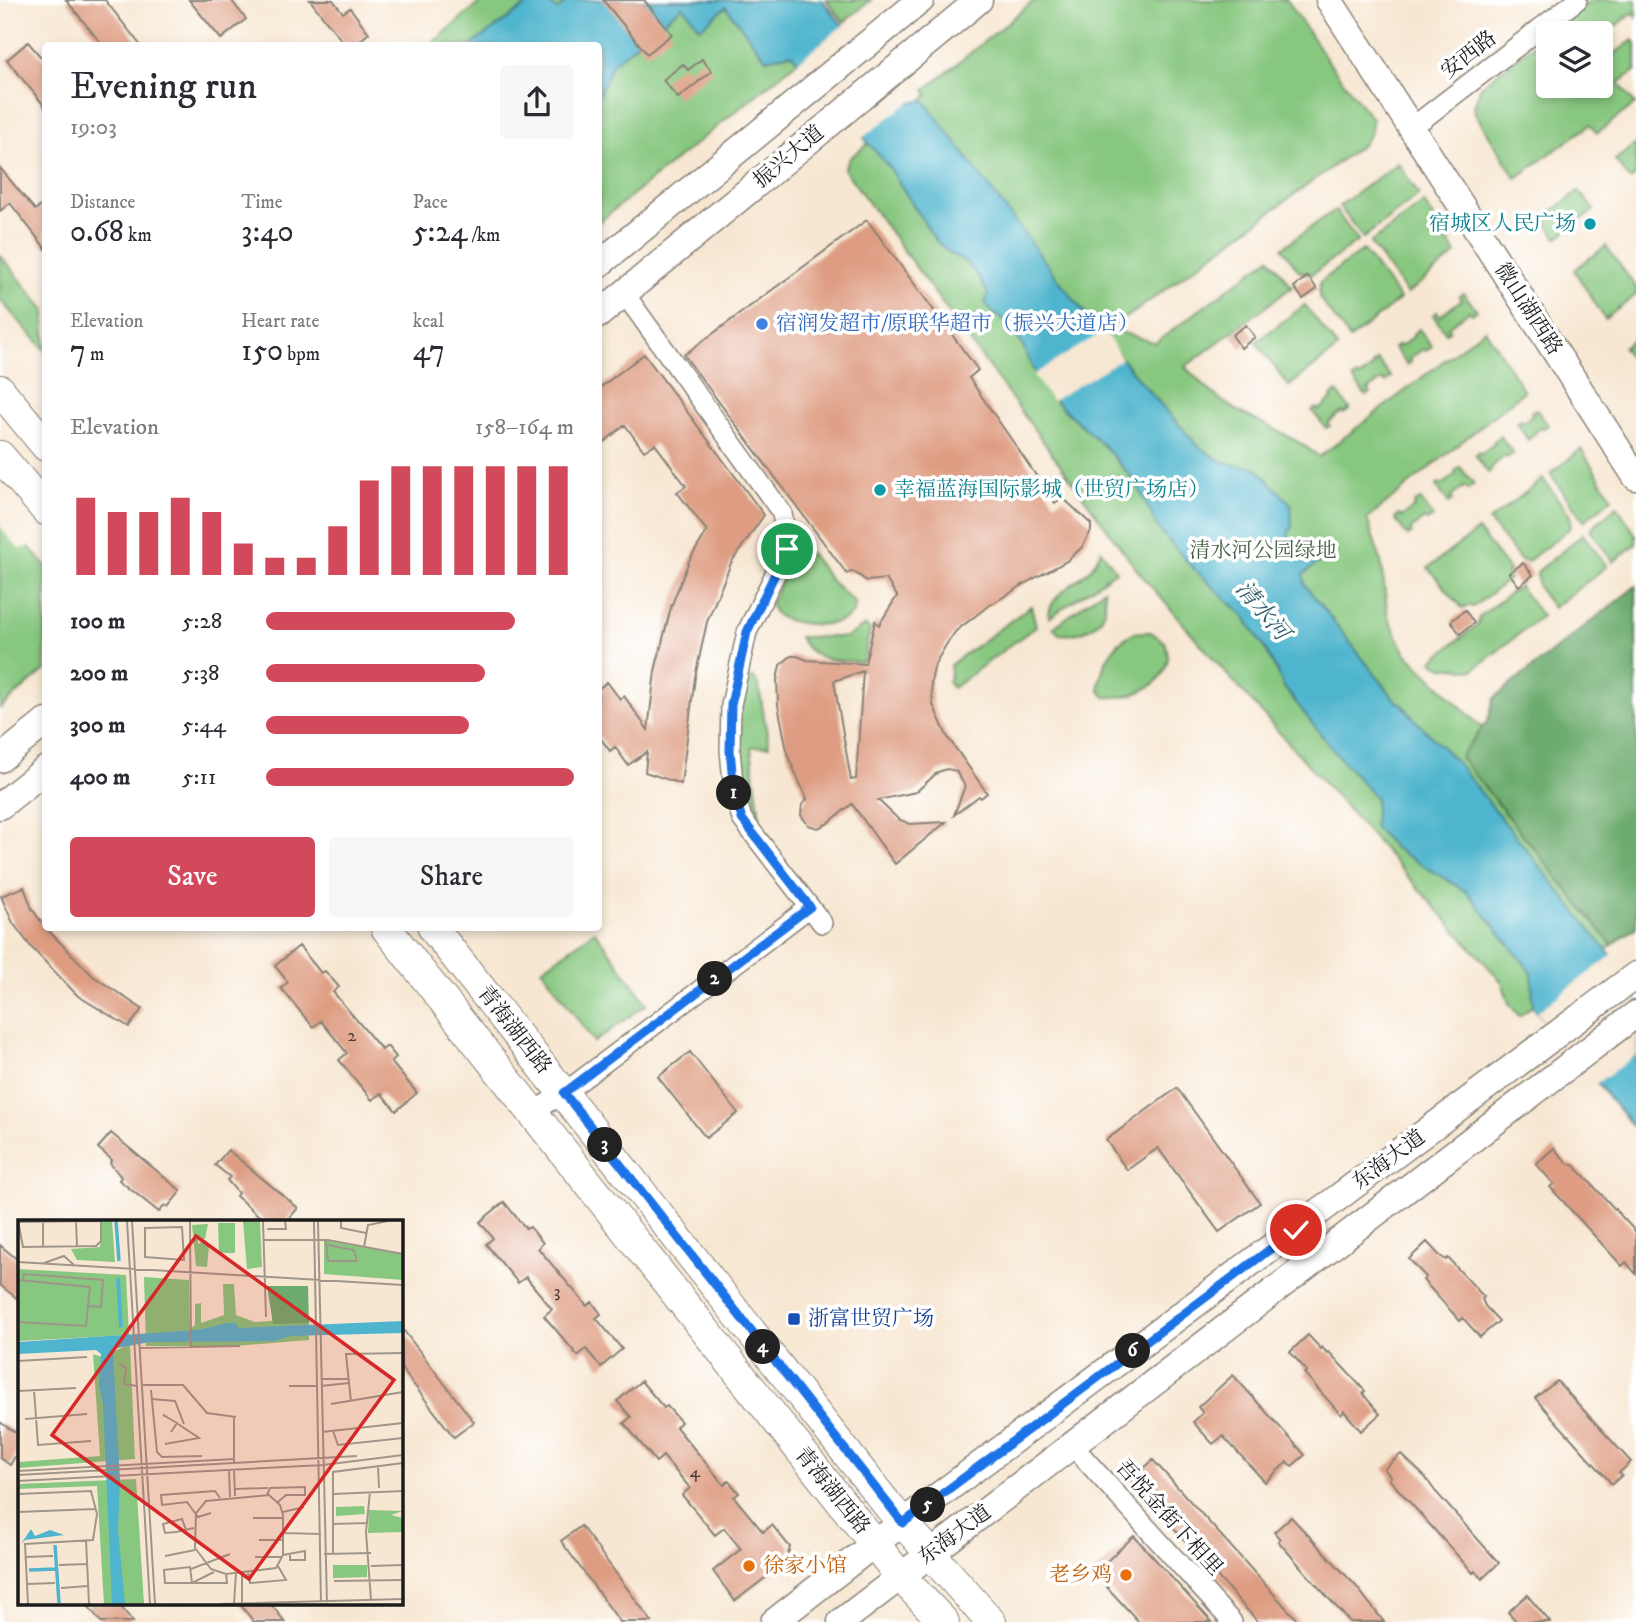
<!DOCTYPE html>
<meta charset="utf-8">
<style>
:root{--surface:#fff;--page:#f7f7f7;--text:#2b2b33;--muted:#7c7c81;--accent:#d1495b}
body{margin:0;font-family:"IM FELL DW Pica","Noto Serif SC",serif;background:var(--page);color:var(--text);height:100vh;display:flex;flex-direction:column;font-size:26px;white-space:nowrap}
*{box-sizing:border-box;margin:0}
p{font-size:23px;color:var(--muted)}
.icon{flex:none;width:38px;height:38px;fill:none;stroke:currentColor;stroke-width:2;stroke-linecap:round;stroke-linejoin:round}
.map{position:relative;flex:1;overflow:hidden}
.sheet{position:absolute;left:42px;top:42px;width:560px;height:889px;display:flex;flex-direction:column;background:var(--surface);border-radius:7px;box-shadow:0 4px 10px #0003}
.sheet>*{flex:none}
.tools{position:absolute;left:1536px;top:21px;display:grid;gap:14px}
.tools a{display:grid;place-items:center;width:77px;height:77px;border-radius:7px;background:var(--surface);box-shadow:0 4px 10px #0003;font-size:35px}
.pin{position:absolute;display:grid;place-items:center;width:60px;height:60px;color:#fff;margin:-30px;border:4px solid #fff;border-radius:50%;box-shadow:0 2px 7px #0007}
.km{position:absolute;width:35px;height:35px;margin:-18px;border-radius:50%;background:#222;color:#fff;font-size:19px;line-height:35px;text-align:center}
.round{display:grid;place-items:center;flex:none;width:74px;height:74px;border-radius:7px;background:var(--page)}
.headline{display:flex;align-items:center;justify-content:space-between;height:119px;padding:0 28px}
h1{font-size:38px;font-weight:600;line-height:52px}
.stats{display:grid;grid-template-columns:repeat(3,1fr);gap:10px;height:119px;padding:7px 28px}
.stats div{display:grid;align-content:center}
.stats b{font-size:30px;font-weight:600}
.stats small{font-size:19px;font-weight:400}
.stats p{font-size:19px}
.chart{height:196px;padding:14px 28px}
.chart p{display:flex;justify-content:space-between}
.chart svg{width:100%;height:126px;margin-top:7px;stroke:var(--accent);stroke-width:6}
.cta{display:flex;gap:14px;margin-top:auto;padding:14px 28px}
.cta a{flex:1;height:80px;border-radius:7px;background:var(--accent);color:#fff;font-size:28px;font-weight:600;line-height:80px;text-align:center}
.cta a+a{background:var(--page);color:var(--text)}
ul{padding:0 28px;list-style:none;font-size:23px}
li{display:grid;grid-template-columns:112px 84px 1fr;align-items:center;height:52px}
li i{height:18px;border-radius:9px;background:var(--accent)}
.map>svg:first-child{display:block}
.green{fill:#87c77f;stroke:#52724e;stroke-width:2;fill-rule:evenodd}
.forest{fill:#6dac6e;stroke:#446445;stroke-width:2}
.water{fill:#4fb5ce;stroke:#366875;stroke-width:2}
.pier{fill:#f7e7d2}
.building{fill:#de9d82;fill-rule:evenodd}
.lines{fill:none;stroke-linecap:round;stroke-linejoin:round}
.street-casing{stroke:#8a8277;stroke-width:22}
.secondary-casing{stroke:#8a8277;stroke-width:29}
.primary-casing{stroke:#8a8277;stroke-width:32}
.street{stroke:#fff;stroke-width:19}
.secondary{stroke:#fff;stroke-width:26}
.primary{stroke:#fff;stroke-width:30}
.route-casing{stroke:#fff;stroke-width:14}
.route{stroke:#1a73e8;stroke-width:9}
.culture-dot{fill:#0f9aa8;stroke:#fff;stroke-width:2.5}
.shop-dot{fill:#3f7fe0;stroke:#fff;stroke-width:2.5}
.transit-dot{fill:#1a4fb4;stroke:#fff;stroke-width:2.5}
.food-dot{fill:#e8710a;stroke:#fff;stroke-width:2.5}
.labels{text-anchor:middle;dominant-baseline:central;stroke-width:7;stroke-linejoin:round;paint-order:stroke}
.number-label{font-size:18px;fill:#4c3c36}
.street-label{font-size:21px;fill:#1c1c1c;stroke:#fff}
.culture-label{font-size:21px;fill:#0d838f;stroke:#fff;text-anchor:end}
.shop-label{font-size:21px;fill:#366cbe;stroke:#fff;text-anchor:start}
.park-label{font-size:21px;fill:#476044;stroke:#fff}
.transit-label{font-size:21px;fill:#164399;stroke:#fff;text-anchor:start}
.food-label{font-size:21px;fill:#c56008;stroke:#fff;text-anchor:start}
.water-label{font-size:23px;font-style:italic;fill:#33616c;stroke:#fff}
.inset-river{fill:none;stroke:#4fb5ce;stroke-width:3.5}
.inset-road{fill:none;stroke:#9f9689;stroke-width:2}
.view{fill:#d62828;fill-opacity:0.15;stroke:#d62828;stroke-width:3.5}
.inset-edge{fill:none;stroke:#1c1c1c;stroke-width:3.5}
</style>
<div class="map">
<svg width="1636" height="1622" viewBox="0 0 1636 1622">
<rect width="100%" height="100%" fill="#fff"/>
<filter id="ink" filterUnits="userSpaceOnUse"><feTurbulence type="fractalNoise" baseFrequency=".0143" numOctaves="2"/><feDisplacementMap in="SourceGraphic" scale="14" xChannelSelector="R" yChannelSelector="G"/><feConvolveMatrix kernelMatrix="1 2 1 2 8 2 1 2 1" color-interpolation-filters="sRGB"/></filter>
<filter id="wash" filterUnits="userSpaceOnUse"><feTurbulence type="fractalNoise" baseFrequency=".00686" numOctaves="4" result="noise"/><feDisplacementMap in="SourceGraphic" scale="28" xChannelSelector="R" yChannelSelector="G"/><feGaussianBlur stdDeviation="1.57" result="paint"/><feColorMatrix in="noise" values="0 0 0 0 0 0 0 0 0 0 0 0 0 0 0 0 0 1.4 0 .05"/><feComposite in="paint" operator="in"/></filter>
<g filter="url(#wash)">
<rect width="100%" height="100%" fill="#f7e7d2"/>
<path class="green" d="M483 0H652L683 6 726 7 766 59 791 53 798 61 599 222 598 46H429Z
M826 0H871L844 22Z
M1035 0H1287L1325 57 1372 119 1371 132 1363 144 1133 313 1108 328 1155 343 1270 258 1292 287 1185 367C1200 382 1217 399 1236 410 1263 425 1295 436 1319 457L1485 329 1524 391 1367 519 1381 561 1388 617 1405 652 1482 728 1636 922V927L1519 1016 1509 1003 1502 982 1217 663 1137 570 844 169 850 158 928 95 925 90Z
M1591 0H1636V18L1632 13 1602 37 1614 54 1633 40 1636 43V70L1619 83 1635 104 1597 133 1590 125 1516 178 1475 113 1474 106 1481 86ZM1549 33H1601V86H1549Z
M1636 144V176L1630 180 1615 160Z
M1398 163 1419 195 1363 238 1339 206Z
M1579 191 1594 210 1557 238 1543 218Z
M1424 203 1456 254 1407 294 1370 243Z
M1335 210 1358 241 1312 274 1300 272 1282 248Z
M1606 246 1636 287V295L1605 319 1574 270Z
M1363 250 1400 299 1350 339 1319 298 1320 282Z
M0 255 45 310V350L0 300Z
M1463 293 1477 310 1472 314 1469 311 1448 327 1450 330 1446 333 1433 315 1437 312 1440 316 1461 300 1459 296Z
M1305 305 1338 348 1289 386 1256 342Z
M1419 329 1432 346 1426 351 1423 349 1409 359 1411 362 1407 365 1394 348 1398 345 1400 347 1414 336 1413 334Z
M1636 337V367L1623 347Z
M1377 360 1391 377 1385 382 1382 380 1368 390 1370 393 1366 396 1353 379 1357 376 1359 378 1373 367 1372 365Z
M1337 392 1350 409 1344 414 1342 412 1328 423 1330 426 1326 428 1312 411 1316 408 1319 410 1332 399 1331 397Z
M1536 409 1548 425 1543 429 1541 427 1528 440 1516 423 1521 420 1523 422 1532 415 1531 412Z
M1500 436 1513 453 1507 458 1505 456 1491 467 1492 469 1488 473 1475 455 1479 452 1481 454 1495 443 1494 441Z
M1581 449 1612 498 1584 521 1550 474Z
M1460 467 1474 484 1468 489 1465 486 1451 497 1453 500 1449 503 1436 486 1440 483 1442 485 1456 474 1455 471Z
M1543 479 1569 514 1571 521 1570 528 1527 562 1520 560 1489 521Z
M1420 499 1433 517 1427 521 1424 519 1410 530 1412 533 1408 536 1395 519 1399 515 1401 517 1415 507 1414 504Z
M1617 506 1636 535V544L1613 562 1591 531V528Z
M0 513 46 566 45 670 0 708Z
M1478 530 1509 570 1507 573 1509 579 1473 607 1469 605 1462 608 1428 568Z
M1583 534 1607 566 1553 608 1538 587 1537 572Z
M1101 550 1116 571 1049 618C1048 594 1076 585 1090 569 1095 564 1098 556 1101 550Z
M796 551 811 554 830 580 855 603C858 632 795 626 780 617 774 614 773 609 770 604Z
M1519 586 1542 616 1473 670 1442 667 1432 661 1478 624 1479 617Z
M1104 589C1104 594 1106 602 1105 607 1102 629 1077 636 1059 634L1053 628Z
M1031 606 1036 626 953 688 948 682 951 673 950 665Z
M865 625 870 630 863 662C835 660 815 664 799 637H847Z
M1151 632 1165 642C1166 646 1168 654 1168 658 1163 689 1131 699 1105 697L1099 690C1100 668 1111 643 1134 633 1138 632 1146 632 1151 632Z
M754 678 759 687 769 746 751 747 760 819C740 786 731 716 746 679Z
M595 931 647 1004 594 1042 542 969Z"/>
<path class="forest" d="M1636 586V927L1612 945 1460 757 1488 720 1494 698Z"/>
<path class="water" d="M534 0H547L557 10 569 0H822L907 103 924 100 1064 287 1139 380 1198 446 1219 460 1235 465 1255 467 1291 504 1292 526 1288 536 1298 546 1307 551 1316 549 1325 553 1320 561 1303 575 1305 585 1397 702 1401 703 1416 721 1455 760 1636 987V1130L1533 1007 1532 973 1467 892 1394 848 1374 827 1376 798 1333 750 1284 687 1268 654 1244 616 1194 569 1159 530 1137 484 1106 448 1056 402 1033 369 1023 346 1008 323 991 311 985 302 988 294 979 278 966 262 951 254 936 241 889 167 791 53 766 59 726 7 700 28 683 6 612 64 599 96 598 46H470Z"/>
<path class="pier" d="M846 23 909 100 913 99 861 139 795 64Z
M1104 331 1122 359 1052 401 1033 375Z
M46 394V534L30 546 19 549 0 527V430Z
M1615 953 1636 981V1055L1594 1085 1537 1012Z"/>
<g id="blocks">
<path class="building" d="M66 0H105L141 46H103Z
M189 0H231L246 19 221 39Z
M310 0H333L343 13 350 8 369 33 353 46H346Z
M603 0H644L672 34 647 54Z
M28 42 46 63V108L7 60Z
M702 59 712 71 678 98 663 80 683 64 688 70Z
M0 168 35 210 46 202V249L10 203 0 211Z
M867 220 978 370 969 378 1055 503 1063 498 1091 524V531L1082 547 1067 561 1031 580 987 607 956 631 946 645 935 664 931 682 933 705 947 736 987 793 981 798 979 796 954 815 965 786 956 771 947 769 938 772 916 792 878 800 898 819 910 824 946 822 895 864 852 804 827 824 818 828 808 825 801 815 802 805 807 799 788 756 778 705 777 680 780 665 791 656H797L807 660 865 664 875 621 879 625 897 596 886 579 867 581 852 571 847 574 684 355ZM863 671 856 779 851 780 834 681Z
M1308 276 1317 289 1303 299 1294 287Z
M1246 325 1255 337 1241 348 1232 335Z
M644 354 764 515 731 563 707 622 695 677 681 784 645 772 647 752 628 765 615 747 610 751 598 735V689L607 682 620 699 624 696 648 730 655 671 671 607 689 561 707 531 677 492 686 486 655 444 644 451 625 425 598 447V389Z
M1523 563 1533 575 1519 586 1509 573Z
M1465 610 1474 623 1460 634 1451 621Z
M24 887 32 909 46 928 93 976 142 1009 129 1027 78 996 32 948 13 923 1 896Z
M299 946 321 973 325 971 339 987 333 992 382 1050 387 1046 396 1057 391 1062 417 1093 396 1111 381 1093 372 1100 339 1060 347 1053 321 1021 313 1027 281 988 288 982 275 966Z
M690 1052 738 1113 706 1138 658 1077Z
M1177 1088 1260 1203 1219 1232 1158 1148 1127 1170 1106 1140Z
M111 1133 181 1191 168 1207 165 1205 159 1212 119 1180 121 1177 110 1163 112 1160 98 1148Z
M1554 1148 1567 1163 1575 1166 1636 1232V1274L1626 1262 1622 1266 1550 1187 1554 1184 1536 1164Z
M228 1150 298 1208 287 1221H265L236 1196 238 1193 227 1180 230 1177 215 1165Z
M504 1202 526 1229 530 1227 543 1243 538 1248 587 1306 592 1302 601 1314 596 1318 622 1349 601 1367 586 1349 578 1356 544 1316 552 1309 526 1277 518 1283 486 1244 493 1238 480 1222Z
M1427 1242 1439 1255 1446 1260 1448 1258 1484 1297 1482 1299 1485 1306 1499 1321 1480 1337 1463 1318 1460 1321 1423 1280 1426 1277 1409 1259Z
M0 1245 19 1261V1300L0 1285Z
M401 1327 474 1422 454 1437 401 1368Z
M1308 1335 1321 1349 1322 1347 1327 1353 1329 1352 1365 1391 1363 1393 1367 1399 1380 1414 1361 1431 1344 1411 1341 1415 1304 1373 1307 1371 1290 1352Z
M1233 1375 1305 1455 1292 1466 1287 1462 1265 1482 1223 1436 1213 1444 1193 1422 1203 1413 1198 1407Z
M641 1381 664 1408 667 1406 681 1422 676 1427 724 1485 729 1481 739 1493 734 1497 763 1532 772 1525 790 1547 786 1562 735 1601 713 1571 741 1549 724 1528 715 1535 682 1495 690 1488 663 1456 656 1462 624 1423 631 1417 617 1401Z
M1557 1381 1631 1462 1619 1473 1622 1475 1612 1484 1535 1398Z
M0 1422 19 1435V1450L10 1465 0 1458Z
M1401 1454 1425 1477 1435 1491 1499 1563 1482 1579 1475 1571 1473 1573 1389 1479 1391 1477 1384 1469Z
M1153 1460 1299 1622H1258L1131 1480Z
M1291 1517 1355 1585 1384 1622H1350L1313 1581 1278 1541 1280 1539 1274 1532Z
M581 1526 652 1622H620L561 1541Z
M1134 1536 1212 1622H1139L1094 1573Z
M1527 1595 1550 1622H1517L1508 1612Z
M86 1603H118L133 1622H101Z
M239 1603H270L285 1622H254Z"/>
</g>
</g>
<g filter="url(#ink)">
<use href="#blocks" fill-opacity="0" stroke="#8a8277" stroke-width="2"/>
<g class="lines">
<g class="street-casing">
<path id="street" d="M1423 119 1577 0
M624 293 782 513 787 549 747 632 731 705 730 750 734 792 742 819 822 923
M531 1113 564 1093 810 907
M1072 1445 1232 1622"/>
</g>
<g class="secondary-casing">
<path id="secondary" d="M1329 0 1636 477
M598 265 921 0
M598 315 979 0
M0 759 46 722
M0 806 46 769
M774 1622 874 1544 1636 975
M841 1622 1636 1014"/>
</g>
<g class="primary-casing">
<path id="primary" d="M0 390 46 446
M0 456 46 510
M386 928 900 1576 944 1622
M433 928 890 1508 991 1622"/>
</g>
<use href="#street" class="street"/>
<use href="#secondary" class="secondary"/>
<use href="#primary" class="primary"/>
</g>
</g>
<g class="lines" filter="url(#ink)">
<g class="route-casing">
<path id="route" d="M787 549 747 632 731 705 730 750 734 792 742 819 810 907 564 1093 903 1523 1296 1230"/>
</g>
<use href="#route" class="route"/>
</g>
<g class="culture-dot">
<circle cx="1590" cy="224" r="7"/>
<circle cx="880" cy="490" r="7"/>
</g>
<circle class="shop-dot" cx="762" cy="324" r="7"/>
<rect class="transit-dot" x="787" y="1312" width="14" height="14" rx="3.5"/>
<g class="food-dot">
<circle cx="749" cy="1566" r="7"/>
<circle cx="1126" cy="1575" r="7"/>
</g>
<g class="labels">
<g class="number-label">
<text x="352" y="1036">2</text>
<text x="557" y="1292">3</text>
<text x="695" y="1472">4</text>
</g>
<g class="street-label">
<text transform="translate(1469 55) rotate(-38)">安西路</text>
<text transform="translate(789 157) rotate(-40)">振兴大道</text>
<text transform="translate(1528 309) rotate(57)">微山湖西路</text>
<text transform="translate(514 1030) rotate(52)">青海湖西路</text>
<text transform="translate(1389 1160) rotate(-37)">东海大道</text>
<text transform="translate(832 1491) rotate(51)">青海湖西路</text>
<text transform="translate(1169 1518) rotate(48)">吾悦金街下相里</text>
<text transform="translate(955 1535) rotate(-37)">东海大道</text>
</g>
<g class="culture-label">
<text x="1576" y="224">宿城区人民广场</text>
<text x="894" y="490" text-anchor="start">幸福蓝海国际影城（世贸广场店）</text>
</g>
<g class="shop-label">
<text x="776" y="324">宿润发超市/原联华超市（振兴大道店）</text>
</g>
<g class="park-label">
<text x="1263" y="551">清水河公园绿地</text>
</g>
<g class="transit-label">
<text x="808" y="1319">浙富世贸广场</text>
</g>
<g class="food-label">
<text x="763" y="1566">徐家小馆</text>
<text x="1112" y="1575" text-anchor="end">老乡鸡</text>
</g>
<g class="water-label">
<text transform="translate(1262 611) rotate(50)">清水河</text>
</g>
</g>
<g transform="translate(18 1220)">
<rect width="385" height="385" fill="#f7e7d2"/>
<path d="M84 1H94L97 42 59 40 53 29 82 27ZM242 1 244 47 229 49 225 1ZM200 3H217V33H201ZM190 4 187 19 180 18V24L187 20 191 26 189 47 178 46 174 5ZM306 20 385 34V60L306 54ZM0 49 108 55 111 115 0 121ZM126 57 171 60 172 109 177 105V84L183 83V103L206 95 205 64H216L218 95 237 102 291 98V120L204 127 128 126ZM112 124 117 239 0 248V242L82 236 75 134 84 137ZM118 259 126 384H86L79 266 0 269V264ZM318 287 346 286 347 294 318 296ZM351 290 385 291 373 295 385 298V312L350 313ZM315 345H349V357L315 358Z" fill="#87c77f"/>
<path d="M249 66H290L291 103 255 104Z" fill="#6dac6e"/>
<path d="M102 57 105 107 101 108 98 59ZM385 101V113L272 116 256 121 132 122 99 128 95 133 102 260 100 310 107 384H94L85 184 81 165 83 134 78 130 0 134V122L180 110 209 103H218L220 108ZM13 309 17 316 32 310 46 315 7 320 3 324Z" fill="#4fb5ce"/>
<path class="inset-river" d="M98 1 101 41M37 325 41 383M11 350 37 349"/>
<path class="inset-road" d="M0 1 5 27 78 26 83 21V1M58 1 59 26M109 1 132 384M114 1 137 384M172 1 173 128M245 1 248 97M296 1 303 384M300 1 309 384M323 1V8L348 13M0 2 83 1M25 2V27M164 7 166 40 127 37V8ZM249 9H268L267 1M245 20H310L385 34M308 20 310 41H339L336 30 310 25M346 27 350 5 370 1M0 42 385 65M26 43 46 36 56 45M0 60 72 67 68 106 0 102M5 60 6 54 85 60 83 87 70 86M122 128 222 126M0 141 69 137M101 144 108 148 106 164 119 166M303 159H330M125 165H165L189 193 218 197M271 166H298M303 166 331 163M16 170 20 225 73 221M133 170 139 232 144 237 184 236M0 171 58 168M133 179 157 181 166 204M333 182 328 134 385 133M313 184 385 172M149 197 145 195 159 203 153 212M216 197V242M7 199 69 194M315 211 320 225 385 218M304 212 385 203M147 224 181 218 160 204M360 246 361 268M211 250 212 277M216 250 217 276M0 251 216 239M0 255 339 236M0 261 305 245 385 235M217 269 250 268M352 272 348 312 353 380M0 274 73 271 79 294 75 320 7 324 10 384M315 274 385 271M249 275 252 268 287 267V275H268L260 282M251 275 262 285 265 295V335L258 348 208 354 193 349 177 328 178 293 188 281ZM0 292 77 289M265 292 286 287M193 293 180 297 169 282 144 285 143 275 197 271 202 278M235 298H265M314 304 349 303M168 310 164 299 145 304 147 313 158 312 176 308M265 313 303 314M68 320 71 384M241 320H265M315 333V252L385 243M306 334 353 333M265 335 287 331V340H272V335M147 336 177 330M7 337 35 336M237 337H264M41 345 69 344M353 346 385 345M173 349 212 334M196 352 174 363 172 347 146 350 147 363H209L208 354M224 353V383M230 353 232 363 268 360 260 346M316 361 385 360M9 364 37 363M43 368 70 366M203 384 385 379M216 384 218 353"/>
<path class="view" d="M178 16 376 160 231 359 34 215Z"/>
<rect width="385" height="385" class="inset-edge"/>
</g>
</svg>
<div class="tools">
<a><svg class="icon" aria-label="layers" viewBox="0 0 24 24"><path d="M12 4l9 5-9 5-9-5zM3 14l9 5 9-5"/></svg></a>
</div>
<div class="pin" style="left:787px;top:549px;background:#1e9e55"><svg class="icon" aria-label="arrive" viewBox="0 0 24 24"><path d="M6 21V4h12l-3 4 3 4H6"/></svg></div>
<div class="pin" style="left:1296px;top:1230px;background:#d93025"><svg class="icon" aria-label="check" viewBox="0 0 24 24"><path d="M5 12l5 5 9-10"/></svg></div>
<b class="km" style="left:734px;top:793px">1</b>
<b class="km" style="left:715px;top:979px">2</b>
<b class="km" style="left:605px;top:1145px">3</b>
<b class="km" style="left:763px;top:1347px">4</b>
<b class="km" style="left:928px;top:1505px">5</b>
<b class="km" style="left:1133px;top:1351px">6</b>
<section class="sheet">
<div class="headline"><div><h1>Evening run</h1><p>19:03</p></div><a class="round"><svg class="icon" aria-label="share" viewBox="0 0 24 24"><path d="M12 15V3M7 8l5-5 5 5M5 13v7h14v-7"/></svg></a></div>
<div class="stats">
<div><p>Distance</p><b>0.68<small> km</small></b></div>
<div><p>Time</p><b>3:40</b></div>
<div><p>Pace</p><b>5:24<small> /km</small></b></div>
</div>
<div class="stats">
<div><p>Elevation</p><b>7<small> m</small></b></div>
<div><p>Heart rate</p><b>150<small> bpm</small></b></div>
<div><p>kcal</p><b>47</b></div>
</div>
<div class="chart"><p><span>Elevation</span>158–164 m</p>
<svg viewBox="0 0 160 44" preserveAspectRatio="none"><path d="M5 44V17M15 44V22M25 44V22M35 44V17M45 44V22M55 44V33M65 44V38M75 44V38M85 44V27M95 44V11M105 44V6M115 44V6M125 44V6M135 44V6M145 44V6M155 44V6"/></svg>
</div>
<ul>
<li><b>100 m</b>5:28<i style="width:81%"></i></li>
<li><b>200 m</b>5:38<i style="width:71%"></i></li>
<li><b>300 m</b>5:44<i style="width:66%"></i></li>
<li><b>400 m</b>5:11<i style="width:100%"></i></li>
</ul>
<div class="cta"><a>Save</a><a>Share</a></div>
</section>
</div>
